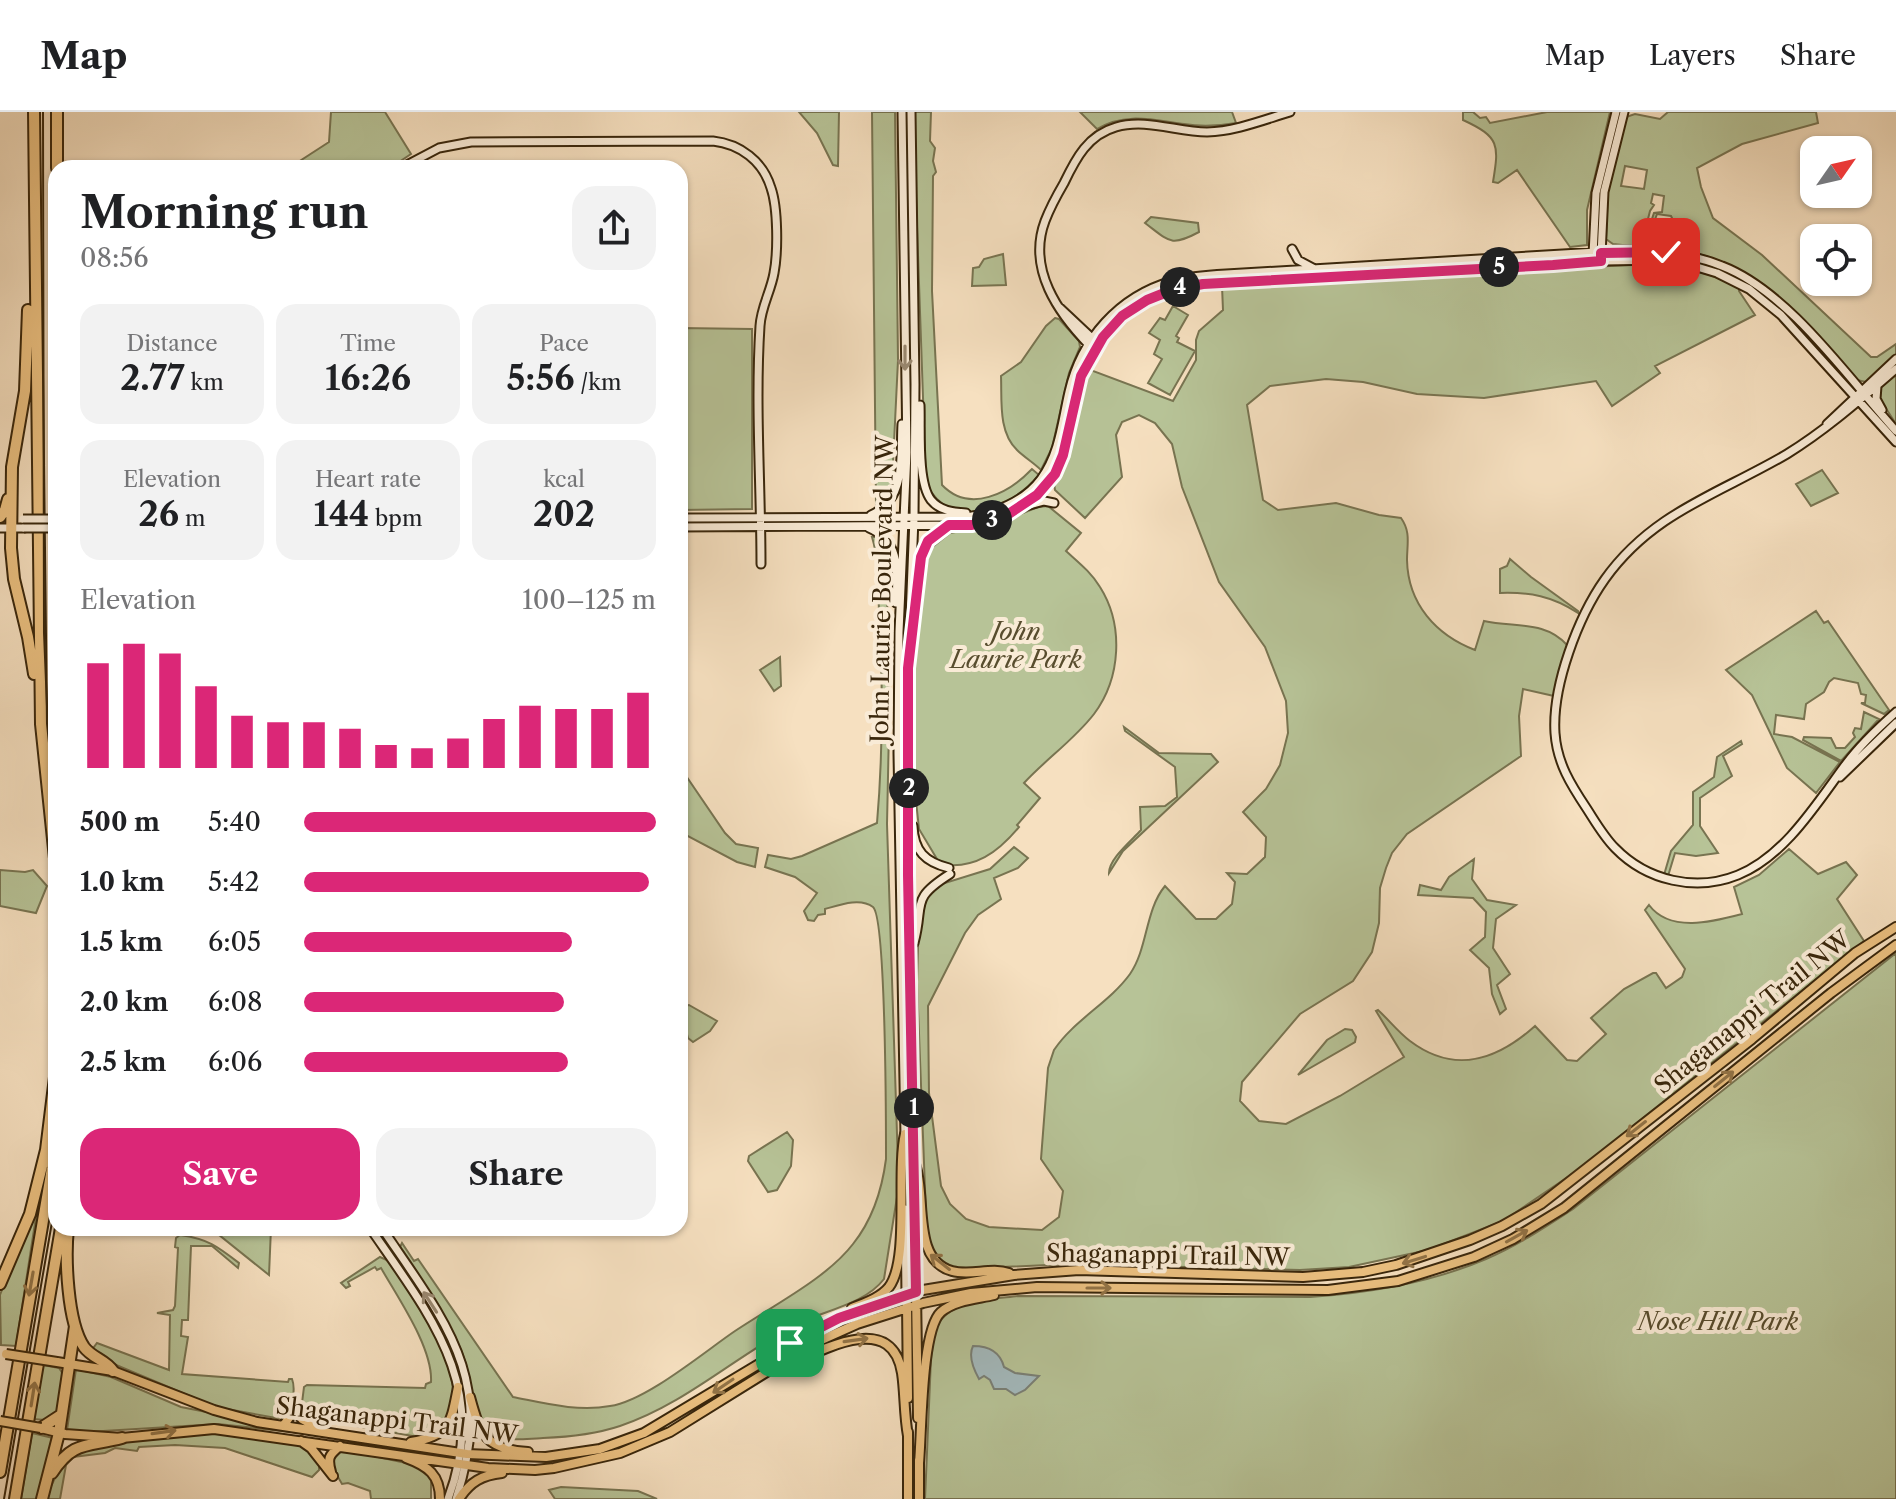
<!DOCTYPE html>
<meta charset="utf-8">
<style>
:root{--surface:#fff;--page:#f2f2f2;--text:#202124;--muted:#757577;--line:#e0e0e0;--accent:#db2777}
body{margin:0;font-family:"Libre Caslon Text",serif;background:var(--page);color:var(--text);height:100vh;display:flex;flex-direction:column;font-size:30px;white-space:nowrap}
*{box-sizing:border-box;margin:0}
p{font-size:26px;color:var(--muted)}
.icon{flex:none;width:44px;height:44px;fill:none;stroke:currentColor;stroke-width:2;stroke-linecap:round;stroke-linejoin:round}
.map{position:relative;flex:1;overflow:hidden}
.drawer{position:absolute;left:48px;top:48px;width:640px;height:1076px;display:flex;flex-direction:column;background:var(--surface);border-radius:24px;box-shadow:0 2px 6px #0004}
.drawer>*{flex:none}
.needle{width:52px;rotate:56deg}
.controls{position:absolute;left:1800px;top:24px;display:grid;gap:16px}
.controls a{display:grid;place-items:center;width:72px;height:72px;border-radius:16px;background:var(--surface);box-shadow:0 2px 6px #0004;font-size:40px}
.pin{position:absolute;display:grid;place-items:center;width:68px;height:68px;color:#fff;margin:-34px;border-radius:16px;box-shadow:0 4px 12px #0006}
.km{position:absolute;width:40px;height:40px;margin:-20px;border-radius:50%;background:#222;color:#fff;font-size:22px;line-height:40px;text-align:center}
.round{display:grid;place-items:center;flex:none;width:84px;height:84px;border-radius:24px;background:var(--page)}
.headline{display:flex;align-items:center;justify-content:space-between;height:136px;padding:0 32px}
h1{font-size:44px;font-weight:700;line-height:60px}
.figures{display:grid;grid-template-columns:repeat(3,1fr);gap:12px;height:136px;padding:8px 32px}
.figures div{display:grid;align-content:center;border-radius:20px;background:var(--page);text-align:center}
.figures b{font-size:34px;font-weight:700}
.figures small{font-size:22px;font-weight:400}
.figures p{font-size:22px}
.chart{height:224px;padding:16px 32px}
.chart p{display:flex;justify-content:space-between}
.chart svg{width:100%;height:144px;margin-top:8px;stroke:var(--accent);stroke-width:6}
.button{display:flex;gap:16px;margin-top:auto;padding:16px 32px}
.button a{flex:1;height:92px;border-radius:24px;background:var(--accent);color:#fff;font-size:32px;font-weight:700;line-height:92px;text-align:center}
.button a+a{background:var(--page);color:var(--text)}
ul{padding:0 32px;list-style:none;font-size:26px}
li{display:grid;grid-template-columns:128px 96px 1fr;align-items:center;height:60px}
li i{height:20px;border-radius:10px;background:var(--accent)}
header{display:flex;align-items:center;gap:48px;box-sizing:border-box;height:112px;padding:0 40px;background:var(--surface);border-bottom:2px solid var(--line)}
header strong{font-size:38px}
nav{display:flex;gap:44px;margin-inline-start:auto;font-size:28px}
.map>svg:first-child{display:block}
.green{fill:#b7c397;stroke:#787451;stroke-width:2;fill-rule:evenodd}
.water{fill:#a3babe;stroke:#797f76;stroke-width:2}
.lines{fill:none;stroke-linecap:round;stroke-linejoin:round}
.secondary-casing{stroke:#39260b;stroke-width:11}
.primary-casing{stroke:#39260b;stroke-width:12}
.highway-casing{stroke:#39260b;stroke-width:14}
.secondary{stroke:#f9ebd6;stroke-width:7}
.primary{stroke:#ebc080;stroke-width:8}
.highway{stroke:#ebc080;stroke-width:10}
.tram{stroke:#39260b;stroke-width:2}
.secondary-bridge-casing{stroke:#39260b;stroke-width:11;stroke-linecap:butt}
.primary-bridge-casing{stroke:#39260b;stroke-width:12;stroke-linecap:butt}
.secondary-bridge{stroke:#f9ebd6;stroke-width:7}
.primary-bridge{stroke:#ebc080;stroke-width:8}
.oneway{stroke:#998870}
.oneway2{stroke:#927346}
.route-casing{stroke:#fff;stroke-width:16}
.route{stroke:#db2777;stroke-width:10}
.labels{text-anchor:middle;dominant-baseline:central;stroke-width:8;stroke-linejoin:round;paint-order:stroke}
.street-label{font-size:24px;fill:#39260b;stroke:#f9ebd6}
.park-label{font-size:24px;font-style:italic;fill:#584d2e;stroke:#f9ebd6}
</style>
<header>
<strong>Map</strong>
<nav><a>Map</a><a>Layers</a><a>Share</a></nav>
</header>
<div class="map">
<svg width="1896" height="1387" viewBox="0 0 1896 1387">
<rect width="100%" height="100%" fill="#f6e0c0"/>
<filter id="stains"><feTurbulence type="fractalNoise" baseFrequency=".0025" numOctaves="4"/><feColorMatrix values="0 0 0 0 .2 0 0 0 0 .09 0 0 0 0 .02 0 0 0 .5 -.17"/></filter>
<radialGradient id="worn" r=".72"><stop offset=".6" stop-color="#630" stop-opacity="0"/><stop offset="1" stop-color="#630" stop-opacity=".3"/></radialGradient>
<path class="green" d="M331 0H385L411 42 390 56H289L329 30Z
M799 0H839L838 54 833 53 817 21Z
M872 0H895L898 248 892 372 881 390 876 392Z
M913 0H931L930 29 935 36 933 49 936 60 933 64 932 179 942 373C970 402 1009 381 1032 357L1039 363C1011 397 950 422 926 371Z
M1080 0H1232L1236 11C1219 14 1201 15 1184 12 1153 8 1125 0 1097 17Z
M1463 0H1473L1480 6 1486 5 1490 11 1547 0H1610L1587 98V133L1570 135 1517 58 1498 71 1493 70C1499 33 1500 25 1463 8Z
M1668 0H1816L1818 11 1742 32 1697 56 1701 75 1713 106 1762 143 1871 245H1877L1896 232V244L1866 270 1857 268C1804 210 1755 144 1670 137L1673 108 1671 104 1657 102 1653 113H1650L1654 101 1662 100 1664 84 1653 82 1651 91 1654 93 1650 99 1641 135 1613 132 1606 127 1608 75 1626 5 1635 2 1660 7ZM1625 54 1647 58 1644 77 1621 74Z
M1151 105 1198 111 1199 120C1171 135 1170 130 1145 111Z
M1003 142 1006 173 972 174 973 156 979 155 984 147Z
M1648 152C1682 153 1710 161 1739 175V179L1755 203 1655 254 1660 261 1612 294 1596 269 1484 286 1417 282 1363 270 1326 267 1270 274 1247 293 1263 388 1278 398 1336 391 1379 403 1401 406C1411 420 1407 432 1407 448 1408 492 1436 523 1475 538L1484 509C1514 516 1545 508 1567 533L1554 584 1523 577 1519 604 1521 644 1407 722 1392 741 1386 756 1380 776 1379 811 1372 840 1353 869 1300 902 1242 970 1240 989 1259 1009 1286 1012 1340 984 1404 945 1376 899 1378 898C1389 908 1398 920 1410 929 1455 963 1497 948 1535 914L1567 948 1577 949 1606 922 1591 906 1624 877 1653 861H1656L1666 876 1682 865 1685 857 1645 798 1649 793C1670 821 1712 810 1742 802L1734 775 1759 763 1789 737 1818 762 1846 750 1857 763 1837 787 1864 829 1578 1058 1503 1109 1428 1138 1349 1155 1300 1158 1069 1152 958 1157C940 1152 935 1144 927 1128L917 870 919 803 921 792 935 774 990 757 1014 735 1028 746 1018 756 994 766 1001 787 978 803 965 821 928 894 929 981 941 1074 950 1092 966 1107 989 1115 1042 1118 1059 1105 1063 1079 1041 1047 1048 956 1054 938C1074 908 1109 891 1130 862 1148 836 1145 798 1165 774L1196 807H1216L1232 792 1235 770 1227 761 1247 762 1265 745 1266 725 1243 700 1266 677 1280 653 1288 621 1286 589 1265 535 1219 470 1182 375 1172 332 1155 311 1139 303 1122 310 1116 323 1122 365 1085 406 1055 378 1054 371 1069 337 1088 257 1173 289 1196 248V228L1199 219 1223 198 1222 174Z
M1173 194 1188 203 1176 224 1179 226 1177 230 1195 239 1170 283 1148 271 1162 247 1154 242 1160 228 1149 221 1160 206 1165 208Z
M1055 206 1059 207 1079 229 1080 235 1069 261 1052 336 1041 358C1034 351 1024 345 1017 338 998 320 1002 288 1001 264L1021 250 1046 214Z
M680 216 752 217V397L680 398Z
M1896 260V312L1878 284 1880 276Z
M1822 358 1838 381 1811 394 1796 372Z
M1048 394 1081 421 1066 439C1078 450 1091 460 1100 475 1124 513 1121 566 1094 602 1074 628 1046 647 1024 671L1040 686 1017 713 1019 715C998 740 975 758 940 752L919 717 914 670 913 537 921 456 925 441 950 421 994 413 1038 395Z
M872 425H877L885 447 887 470 889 617 887 712 898 1053 897 1085 884 1167C865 1192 826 1198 799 1211 738 1242 686 1292 620 1314 596 1322 569 1325 543 1326 526 1327 504 1330 490 1320 472 1306 472 1272 466 1252 453 1210 423 1174 399 1137L402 1131 414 1149 418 1147 513 1285C544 1291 577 1300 610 1294 646 1289 704 1240 735 1219 772 1194 826 1167 853 1132 873 1107 882 1078 886 1047 886 1016 886 806 873 795 860 785 839 793 825 797V802L818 803 814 809 808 808 804 799 817 781 795 765 765 755 768 743 791 747 802 744 877 711C883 641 883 570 879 499 878 475 879 448 872 425Z
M1510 447 1531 465 1578 499V501C1552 484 1530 480 1500 481V457L1507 454Z
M1816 499 1824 511 1828 509 1889 598 1884 602 1861 591H1865L1866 583 1861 582 1858 571 1834 566 1829 570 1824 580 1806 592 1804 607 1776 603 1774 622 1792 625 1840 650 1816 681 1787 656 1752 583 1726 558Z
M780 545 781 574 774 579 760 558Z
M1864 600 1879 607 1841 649 1803 628 1804 625 1831 626 1836 636H1845L1855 625 1853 621 1855 616 1861 617Z
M1124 615 1159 641 1211 642 1218 650 1123 739 1109 761C1109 747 1130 730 1141 718L1140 695 1165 694 1177 685 1175 655 1125 619Z
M1741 629 1742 632 1723 644 1732 664 1700 686V714L1718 741 1696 744 1675 741 1668 764 1664 763 1671 739 1693 713V680L1714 665 1717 645Z
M680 655 725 721 736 732 758 736 755 755 737 750 680 720Z
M1474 747 1472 767 1487 788 1516 793 1496 807 1493 836 1510 862 1497 873 1506 897 1500 902 1492 882 1489 856 1470 838 1485 825 1486 800 1473 786 1418 783 1420 773 1441 778 1449 765Z
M0 758 25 760 33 758 47 774 36 801 0 794Z
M1896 841V1387H925L932 1223C944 1188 986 1188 1018 1184L1310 1185C1371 1181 1430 1171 1486 1147 1517 1134 1545 1115 1573 1097Z
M689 893 717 909 710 919 693 930 688 926 681 899 683 894Z
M1345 917 1352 918 1356 925 1355 930 1298 963 1327 928Z
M787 1020 793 1028 791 1054 777 1078 768 1080 748 1049 749 1044Z
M40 1079 16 1234 1 1233 0 1183Z
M197 1116H271L269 1163 219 1123Z
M180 1123C208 1127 217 1134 239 1151L238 1156 212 1134H191L188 1208H182L181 1224 188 1225 182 1262 288 1270 289 1267H292C296 1277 292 1296 286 1305L276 1306 216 1295 109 1250 91 1239 97 1231 169 1258 170 1203 157 1201 173 1198 175 1194 178 1136 175 1135 176 1126Z
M380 1145 389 1149C411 1183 468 1261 450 1303 447 1310 440 1316 435 1323L418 1325 306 1305 301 1299 304 1275 307 1273 425 1276 426 1272 431 1270C433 1236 398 1186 381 1156L377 1158 375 1155 348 1170 350 1174 346 1176 341 1171Z
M43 1253 59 1256 63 1262 57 1299 45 1308 33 1307Z
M76 1257 111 1265 181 1295 329 1324 218 1312 87 1320 67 1318Z
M218 1320 301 1332 319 1350V1358L312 1365 225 1336 175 1333 139 1335 137 1339 115 1336 105 1341 73 1345 66 1353 60 1387H45L64 1347 96 1332Z
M32 1321 53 1326 38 1387H21Z
M350 1339 420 1354 435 1369 431 1370V1387H371L370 1379 348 1371 342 1372 331 1353 335 1340Z
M561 1375 638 1379 657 1387H555L549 1378Z"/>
<path class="water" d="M973 1234C988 1234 1000 1239 1004 1255L1015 1261 1039 1264 1025 1278 1015 1283 1006 1277H994L990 1268 984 1264 979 1267C974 1258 968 1244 973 1234Z"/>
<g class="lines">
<g class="secondary-casing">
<path id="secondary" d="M902 0 907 340 899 520 898 641 905 1025
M911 0 915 272 914 406 908 556V757L915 1058
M401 56 439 36 471 30 713 29C740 32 763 49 771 76 778 96 778 140 774 161 771 179 761 195 760 214 755 292 761 373 761 452
M1292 137 1298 148 1313 156
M1593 143 1596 81 1616 0
M1601 143 1604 80 1624 0
M1060 196 1093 227
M1090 234C1058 201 1027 157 1045 109 1050 96 1057 83 1064 71 1076 46 1088 23 1116 15 1146 6 1177 20 1207 20 1236 19 1263 8 1290 0
M1896 257C1861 287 1826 318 1787 342 1719 382 1653 400 1605 467 1578 505 1552 574 1555 621 1557 651 1571 673 1587 697 1596 711 1604 725 1615 736 1647 769 1696 780 1738 763 1785 744 1817 691 1846 652 1860 633 1878 616 1896 600
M1877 274 1876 287 1882 298
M920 293C921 316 917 370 931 388 940 399 953 400 966 401
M1827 312 1896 247
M1026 394 1044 389 1054 391
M871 403C907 387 900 345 902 312
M680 406 967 405C995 400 1023 391 1041 367 1060 341 1062 310 1069 280 1081 227 1119 184 1172 169 1190 164 1208 163 1226 162L1631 138C1662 139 1693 142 1722 154 1789 180 1848 266 1896 319
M680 415 972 413C1019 405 1055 377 1067 329 1072 307 1075 285 1082 263 1101 209 1149 179 1203 172L1603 149 1665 148 1687 152 1717 161 1749 177 1781 203 1896 330
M0 416H24
M869 416C902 430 897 461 896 491
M916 479C919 451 921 429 947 414
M1840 665 1896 611
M913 714C914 739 925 750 949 756
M914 831C925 791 909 788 950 762
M915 1070 916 1180
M905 1097 906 1183
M370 1116C431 1205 490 1274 448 1387
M382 1116C446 1211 496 1266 456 1387"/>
</g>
<g class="primary-casing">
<path id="primary" d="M915 1052C927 1084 911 1148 952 1159 971 1164 991 1155 1009 1161
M916 1180 918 1306
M907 1192 908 1286
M852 1196C864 1191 880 1186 889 1175 910 1147 896 1060 905 1022
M57 1250 113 1259 214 1298 257 1310 467 1342 546 1345 600 1337 644 1321 824 1213 886 1189 923 1178 1014 1163 1079 1158 1303 1165 1363 1160 1396 1153 1470 1128 1502 1114 1541 1092 1752 927 1855 841 1896 815
M781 1257C815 1242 891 1195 902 1261 905 1281 904 1302 908 1324
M470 1285C480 1322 486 1338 528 1340
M284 1313 295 1297 302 1307 318 1316
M41 1316 65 1322 122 1326 214 1317 488 1356 535 1358 554 1356 620 1341 670 1320 810 1233 857 1212 923 1191 971 1181 1037 1175 1328 1178 1398 1169 1474 1145 1513 1127 1564 1096 1831 881 1896 833
M908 1320V1387
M301 1329 311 1336 333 1364
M411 1330C451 1324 451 1310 458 1275
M406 1346C428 1354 440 1363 440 1387
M919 1351C922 1319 921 1218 941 1200 955 1188 977 1187 994 1183
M331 1360C327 1346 329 1343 340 1334
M459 1387C470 1370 482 1363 502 1361
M919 1387V1348"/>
</g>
<g class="highway-casing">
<path id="highway" d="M34 0 41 612 56 756
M57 0V56
M28 198 25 279 12 355 11 436 14 467 28 525 34 562
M0 405 5 398 8 387
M68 1116C65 1145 67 1210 84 1235 92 1246 106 1248 113 1259
M0 1172 30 1102 46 1038 56 957
M41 1316 61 1303
M0 1360 52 1056 56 1012
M52 1361C73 1328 88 1335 122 1326
M15 1387 61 1116
M42 1387 59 1321 75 1214"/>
</g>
<use href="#secondary" class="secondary"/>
<use href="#primary" class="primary"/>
<use href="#highway" class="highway"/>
<path class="tram" d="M43 0 44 521 47 594 56 687
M4 1387 56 1087"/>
<g class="secondary-bridge-casing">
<path id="secondary-bridge" d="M23 407H56
M24 416H56"/>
</g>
<g class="primary-bridge-casing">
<path id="primary-bridge" d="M6 1242 57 1250
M0 1309 41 1316"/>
</g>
<use href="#secondary-bridge" class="secondary-bridge"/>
<use href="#primary-bridge" class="primary-bridge"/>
</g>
<defs><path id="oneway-shaft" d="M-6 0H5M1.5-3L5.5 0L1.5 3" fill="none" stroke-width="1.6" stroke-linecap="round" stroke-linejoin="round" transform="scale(2)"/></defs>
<g class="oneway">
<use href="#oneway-shaft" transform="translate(905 246) rotate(90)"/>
<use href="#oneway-shaft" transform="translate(430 1190) rotate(-123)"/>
</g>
<g class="oneway2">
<use href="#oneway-shaft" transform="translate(1724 967) rotate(-39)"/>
<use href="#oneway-shaft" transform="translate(1636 1017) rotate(142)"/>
<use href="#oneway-shaft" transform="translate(1517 1124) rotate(-29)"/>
<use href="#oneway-shaft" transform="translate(1414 1148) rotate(163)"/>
<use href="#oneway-shaft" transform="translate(940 1150) rotate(-142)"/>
<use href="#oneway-shaft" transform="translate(31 1172) rotate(100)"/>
<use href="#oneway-shaft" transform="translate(1099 1176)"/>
<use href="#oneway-shaft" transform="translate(856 1228) rotate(-8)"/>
<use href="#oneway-shaft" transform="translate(723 1274) rotate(146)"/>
<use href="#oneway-shaft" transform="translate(33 1282) rotate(-81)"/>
<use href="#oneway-shaft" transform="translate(164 1320) rotate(-8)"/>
</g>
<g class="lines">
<g class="route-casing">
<path id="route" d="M790 1231 839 1206 916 1180 908 763V556L921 445 928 429 949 413H972L1004 405 1037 383 1055 362 1063 343 1081 264 1103 225 1122 204 1147 188 1172 178 1203 172 1553 153 1601 149V141L1666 140"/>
</g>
<use href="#route" class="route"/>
</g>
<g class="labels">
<g class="street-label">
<text transform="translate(882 477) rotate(-89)">John Laurie Boulevard NW</text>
<text transform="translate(1752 900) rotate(-39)">Shaganappi Trail NW</text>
<text transform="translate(1168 1143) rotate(1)">Shaganappi Trail NW</text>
<text transform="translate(397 1308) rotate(7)">Shaganappi Trail NW</text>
</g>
<g class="park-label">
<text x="1016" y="519">John<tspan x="1016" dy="28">Laurie Park</tspan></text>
<text x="1718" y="1209">Nose Hill Park</text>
</g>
</g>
<rect width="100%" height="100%" filter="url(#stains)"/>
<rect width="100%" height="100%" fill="url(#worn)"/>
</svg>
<div class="controls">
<a><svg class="needle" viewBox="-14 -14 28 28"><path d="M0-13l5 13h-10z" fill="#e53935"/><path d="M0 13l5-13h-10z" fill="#757577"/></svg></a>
<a><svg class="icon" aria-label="locate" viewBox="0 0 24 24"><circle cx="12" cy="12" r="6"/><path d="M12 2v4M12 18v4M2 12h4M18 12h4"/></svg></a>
</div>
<div class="pin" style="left:790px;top:1231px;background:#1e9e55"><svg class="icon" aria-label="arrive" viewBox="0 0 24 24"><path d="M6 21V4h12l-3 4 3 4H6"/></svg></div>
<div class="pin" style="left:1666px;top:140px;background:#d93025"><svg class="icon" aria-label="check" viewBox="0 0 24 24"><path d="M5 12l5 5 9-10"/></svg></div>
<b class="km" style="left:914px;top:996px">1</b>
<b class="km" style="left:909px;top:676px">2</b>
<b class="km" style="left:992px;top:408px">3</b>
<b class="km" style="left:1180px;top:175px">4</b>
<b class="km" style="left:1499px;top:155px">5</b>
<section class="drawer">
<div class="headline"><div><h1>Morning run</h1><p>08:56</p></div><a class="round"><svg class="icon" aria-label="share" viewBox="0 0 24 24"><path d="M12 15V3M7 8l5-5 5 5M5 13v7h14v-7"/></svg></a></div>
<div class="figures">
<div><p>Distance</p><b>2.77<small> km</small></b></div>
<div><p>Time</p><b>16:26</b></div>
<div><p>Pace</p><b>5:56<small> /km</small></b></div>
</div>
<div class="figures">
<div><p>Elevation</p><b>26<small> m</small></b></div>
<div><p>Heart rate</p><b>144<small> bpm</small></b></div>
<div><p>kcal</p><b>202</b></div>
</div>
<div class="chart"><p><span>Elevation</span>100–125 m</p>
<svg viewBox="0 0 160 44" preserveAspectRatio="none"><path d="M5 44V12M15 44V6M25 44V9M35 44V19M45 44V28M55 44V30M65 44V30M75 44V32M85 44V37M95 44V38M105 44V35M115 44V29M125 44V25M135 44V26M145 44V26M155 44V21"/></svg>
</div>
<ul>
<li><b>500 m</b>5:40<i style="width:100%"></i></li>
<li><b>1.0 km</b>5:42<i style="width:98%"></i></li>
<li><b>1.5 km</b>6:05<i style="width:76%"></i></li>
<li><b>2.0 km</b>6:08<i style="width:74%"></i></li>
<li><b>2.5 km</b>6:06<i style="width:75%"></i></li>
</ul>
<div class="button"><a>Save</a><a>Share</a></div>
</section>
</div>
